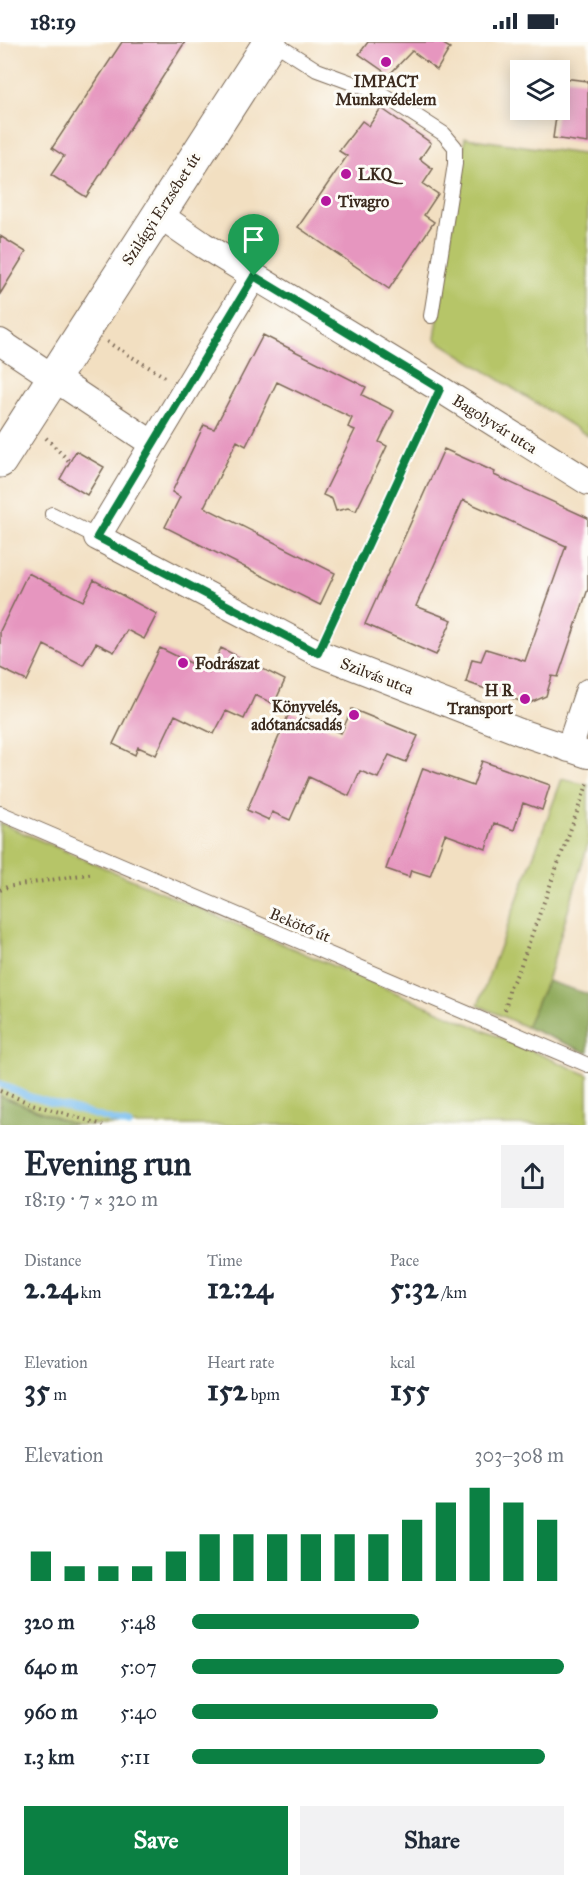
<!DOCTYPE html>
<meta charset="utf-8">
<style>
:root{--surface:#fff;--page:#f2f2f3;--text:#1f2937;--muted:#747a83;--accent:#0b8043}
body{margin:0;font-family:"IM FELL Great Primer",serif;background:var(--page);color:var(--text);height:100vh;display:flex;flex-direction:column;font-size:22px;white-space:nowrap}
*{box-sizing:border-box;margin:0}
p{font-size:20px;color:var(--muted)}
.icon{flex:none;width:33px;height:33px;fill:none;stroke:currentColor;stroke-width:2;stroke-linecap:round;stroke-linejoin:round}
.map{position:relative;height:1083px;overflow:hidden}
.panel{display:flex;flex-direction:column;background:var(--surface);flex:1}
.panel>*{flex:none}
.controls{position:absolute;left:510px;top:18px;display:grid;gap:12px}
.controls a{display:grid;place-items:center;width:60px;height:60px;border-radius:0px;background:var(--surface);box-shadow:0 3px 15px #0003;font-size:30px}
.pin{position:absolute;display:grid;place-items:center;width:51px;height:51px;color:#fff;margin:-62px -26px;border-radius:50% 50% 50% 0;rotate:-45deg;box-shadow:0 0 6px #0007}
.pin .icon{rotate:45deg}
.round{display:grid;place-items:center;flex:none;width:63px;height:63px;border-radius:0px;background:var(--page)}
.overview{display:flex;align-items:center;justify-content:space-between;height:102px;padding:0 24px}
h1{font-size:33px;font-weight:800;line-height:45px}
.metrics{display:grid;grid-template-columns:repeat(3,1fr);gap:9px;height:102px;padding:6px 24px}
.metrics div{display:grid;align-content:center}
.metrics b{font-size:30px;font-weight:800}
.metrics small{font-size:16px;font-weight:400}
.metrics p{font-size:16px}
.chart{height:168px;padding:12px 24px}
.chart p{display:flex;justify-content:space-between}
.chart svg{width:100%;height:108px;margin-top:6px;stroke:var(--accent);stroke-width:6}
.primary-button{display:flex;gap:12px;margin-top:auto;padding:12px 24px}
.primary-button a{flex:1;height:69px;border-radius:0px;background:var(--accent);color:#fff;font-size:24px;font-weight:800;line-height:69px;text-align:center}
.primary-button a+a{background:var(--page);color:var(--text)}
ul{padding:0 24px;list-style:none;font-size:20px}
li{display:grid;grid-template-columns:96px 72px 1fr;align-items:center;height:45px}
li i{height:15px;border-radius:8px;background:var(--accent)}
.status{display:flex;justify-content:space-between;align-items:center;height:42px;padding:0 30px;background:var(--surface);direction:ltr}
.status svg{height:16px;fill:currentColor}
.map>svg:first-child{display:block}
.green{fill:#b6c568;stroke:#787843;stroke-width:1.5}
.forest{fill:#90aa5c;stroke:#666a3d;stroke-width:1.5}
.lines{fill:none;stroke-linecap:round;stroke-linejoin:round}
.stream{stroke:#79bef0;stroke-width:7}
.building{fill:#e696bf}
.lane-casing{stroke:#7b6957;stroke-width:16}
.street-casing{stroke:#7b6957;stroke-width:28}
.secondary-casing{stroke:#7b6957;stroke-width:35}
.path{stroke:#7b6957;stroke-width:4;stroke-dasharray:1.5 4.5;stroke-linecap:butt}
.lane{stroke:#fff;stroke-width:14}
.street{stroke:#fff;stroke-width:26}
.secondary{stroke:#fff;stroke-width:33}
.route-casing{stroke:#fff;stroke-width:12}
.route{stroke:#0b8043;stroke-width:8}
.poi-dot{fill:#b5179e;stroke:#fdfcf7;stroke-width:2}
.labels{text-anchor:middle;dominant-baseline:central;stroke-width:6;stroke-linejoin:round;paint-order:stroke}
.poi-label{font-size:16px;font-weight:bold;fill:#3b2a1e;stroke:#fdfcf7;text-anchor:start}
.street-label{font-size:16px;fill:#3b2a1e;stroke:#fdfcf7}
</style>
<div class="status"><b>18:19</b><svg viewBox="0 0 49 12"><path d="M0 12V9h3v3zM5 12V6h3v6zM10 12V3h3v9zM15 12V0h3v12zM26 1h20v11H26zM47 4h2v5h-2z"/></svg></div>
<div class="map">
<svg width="588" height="1083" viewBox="0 0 588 1083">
<rect width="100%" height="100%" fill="#fdfcf7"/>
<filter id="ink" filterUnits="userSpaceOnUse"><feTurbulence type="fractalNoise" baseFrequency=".0167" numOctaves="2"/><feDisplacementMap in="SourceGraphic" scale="12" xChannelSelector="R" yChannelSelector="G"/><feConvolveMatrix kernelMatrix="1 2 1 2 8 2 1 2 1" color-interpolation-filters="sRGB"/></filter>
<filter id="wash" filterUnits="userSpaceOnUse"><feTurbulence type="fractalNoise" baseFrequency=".008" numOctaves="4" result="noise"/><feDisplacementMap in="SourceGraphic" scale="24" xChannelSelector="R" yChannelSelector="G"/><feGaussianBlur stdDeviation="1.35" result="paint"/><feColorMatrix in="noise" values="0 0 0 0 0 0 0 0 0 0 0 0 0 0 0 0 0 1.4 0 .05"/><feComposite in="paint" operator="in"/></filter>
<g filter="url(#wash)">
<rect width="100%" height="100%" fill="#f2dfc1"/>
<path class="green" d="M465 96 588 113V394L435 297Z
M562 737 588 743V802L547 939 526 985 478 963Z
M0 781 588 1033V1083H75L0 1054Z"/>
<path class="forest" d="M547 939 588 952V1011L526 985Z
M0 1054 75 1083H0Z"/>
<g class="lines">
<path class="stream" d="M0 1042 28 1054 129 1083"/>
</g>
<g id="blocks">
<path class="building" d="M122 0H185L86 155 51 133 64 114 52 106Z
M368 0H440L450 6 437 28 412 9 389 33 359 12Z
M562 36 588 39V101L553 96 557 68H560Z
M381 66 431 101 420 117 433 127 423 142 438 152 424 173 434 180 389 247 298 185 347 114 339 109 362 79 369 84Z
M0 194 26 210 0 252Z
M263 293 366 345 362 353 394 369 379 400 387 404 356 469 348 466 336 469 332 457 323 453 355 388 348 385 352 376 277 340 246 404 237 399 204 465 335 531 320 563 165 485 180 455 172 450 204 383 214 387Z
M444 407 495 430 494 433 588 476V547L558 635 552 634 546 654 528 662 466 640 472 617 481 619 486 607 525 619 566 504 463 458 416 564 452 578 436 613 365 582Z
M76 409 104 425 87 453 60 437Z
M28 531 83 559 94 538 157 572 144 597 127 588 114 610 96 601 83 623 44 603 27 639 0 626V589Z
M160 606 209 630 221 606 285 638 274 662 255 653 244 677 226 669 214 692 175 673 156 713 138 705 135 713 113 702Z
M352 667 418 694 406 720 389 713 378 736 360 729 349 754 309 735 290 778 272 770 269 778 247 768 290 669 341 691Z
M482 719 550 743 542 768 523 761 514 788 494 781 486 807 445 792 430 834 411 828 409 835 386 827 423 726 473 744Z"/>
</g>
</g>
<g filter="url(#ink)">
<use href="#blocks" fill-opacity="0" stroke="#7b6957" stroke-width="1.5"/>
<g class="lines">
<g class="lane-casing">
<path id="lane" d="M273 0 317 28 382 52 444 92 455 105V122L431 274
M52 472 97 495
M0 771 588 1023"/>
</g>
<g class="street-casing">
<path id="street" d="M158 172 203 203 440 347 588 440
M254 234 97 495 318 611 520 690 588 713
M0 300 153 402
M569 707 588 650"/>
</g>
<g class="secondary-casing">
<path id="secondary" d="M0 419 270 0"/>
</g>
<path class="path" d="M107 300 167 336
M46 396 70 420
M327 591 431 367
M0 848 7 845 94 831
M505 968 510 945 519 928 588 740
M0 1049 32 1062 103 1083"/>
<use href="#lane" class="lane"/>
<use href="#street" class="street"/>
<use href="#secondary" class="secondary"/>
</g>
</g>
<g class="lines" filter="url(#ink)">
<g class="route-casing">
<path id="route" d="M254 234 440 347 318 611 97 495Z"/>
</g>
<use href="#route" class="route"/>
</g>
<g class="poi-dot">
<circle cx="386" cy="20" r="6"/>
<circle cx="346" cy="132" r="6"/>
<circle cx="326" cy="159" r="6"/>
<circle cx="183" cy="621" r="6"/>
<circle cx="525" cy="657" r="6"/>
<circle cx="354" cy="673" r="6"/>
</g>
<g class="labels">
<g class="poi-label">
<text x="386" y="39" text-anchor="middle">IMPACT<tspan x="386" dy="18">Munkavédelem</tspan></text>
<text x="358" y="132">LKQ</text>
<text x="338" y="159">Tivagro</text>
<text x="195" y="621">Fodrászat</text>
<text x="513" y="648" text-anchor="end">H R<tspan x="513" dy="18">Transport</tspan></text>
<text x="342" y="664" text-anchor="end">Könyvelés,<tspan x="342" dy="18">adótanácsadás</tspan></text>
</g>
<g class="street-label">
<text transform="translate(161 167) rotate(-57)">Szilágyi Erzsébet út</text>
<text transform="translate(495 382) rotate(32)">Bagolyvár utca</text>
<text transform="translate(377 634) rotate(21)">Szilvás utca</text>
<text transform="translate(300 883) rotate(23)">Bekötő út</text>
</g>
</g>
</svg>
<div class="controls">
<a><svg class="icon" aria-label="layers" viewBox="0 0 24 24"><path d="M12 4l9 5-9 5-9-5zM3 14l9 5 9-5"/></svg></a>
</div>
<div class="pin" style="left:254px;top:234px;background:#1e9e55"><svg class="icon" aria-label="arrive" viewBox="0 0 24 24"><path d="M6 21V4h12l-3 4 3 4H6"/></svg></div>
</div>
<section class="panel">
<div class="overview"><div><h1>Evening run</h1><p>18:19 · 7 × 320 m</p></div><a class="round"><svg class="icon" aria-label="share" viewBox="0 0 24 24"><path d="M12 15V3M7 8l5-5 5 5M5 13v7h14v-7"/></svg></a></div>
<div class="metrics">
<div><p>Distance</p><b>2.24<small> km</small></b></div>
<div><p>Time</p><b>12:24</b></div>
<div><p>Pace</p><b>5:32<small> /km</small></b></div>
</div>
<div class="metrics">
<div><p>Elevation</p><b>35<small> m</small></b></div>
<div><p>Heart rate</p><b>152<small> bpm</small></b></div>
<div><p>kcal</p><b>155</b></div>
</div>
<div class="chart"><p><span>Elevation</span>303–308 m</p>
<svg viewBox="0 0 160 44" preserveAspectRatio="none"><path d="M5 44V32M15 44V38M25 44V38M35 44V38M45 44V32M55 44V25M65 44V25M75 44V25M85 44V25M95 44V25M105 44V25M115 44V19M125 44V12M135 44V6M145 44V12M155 44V19"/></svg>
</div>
<ul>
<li><b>320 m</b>5:48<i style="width:61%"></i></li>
<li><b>640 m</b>5:07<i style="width:100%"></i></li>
<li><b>960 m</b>5:40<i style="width:66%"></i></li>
<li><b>1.3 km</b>5:11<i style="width:95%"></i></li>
</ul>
<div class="primary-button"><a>Save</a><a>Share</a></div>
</section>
